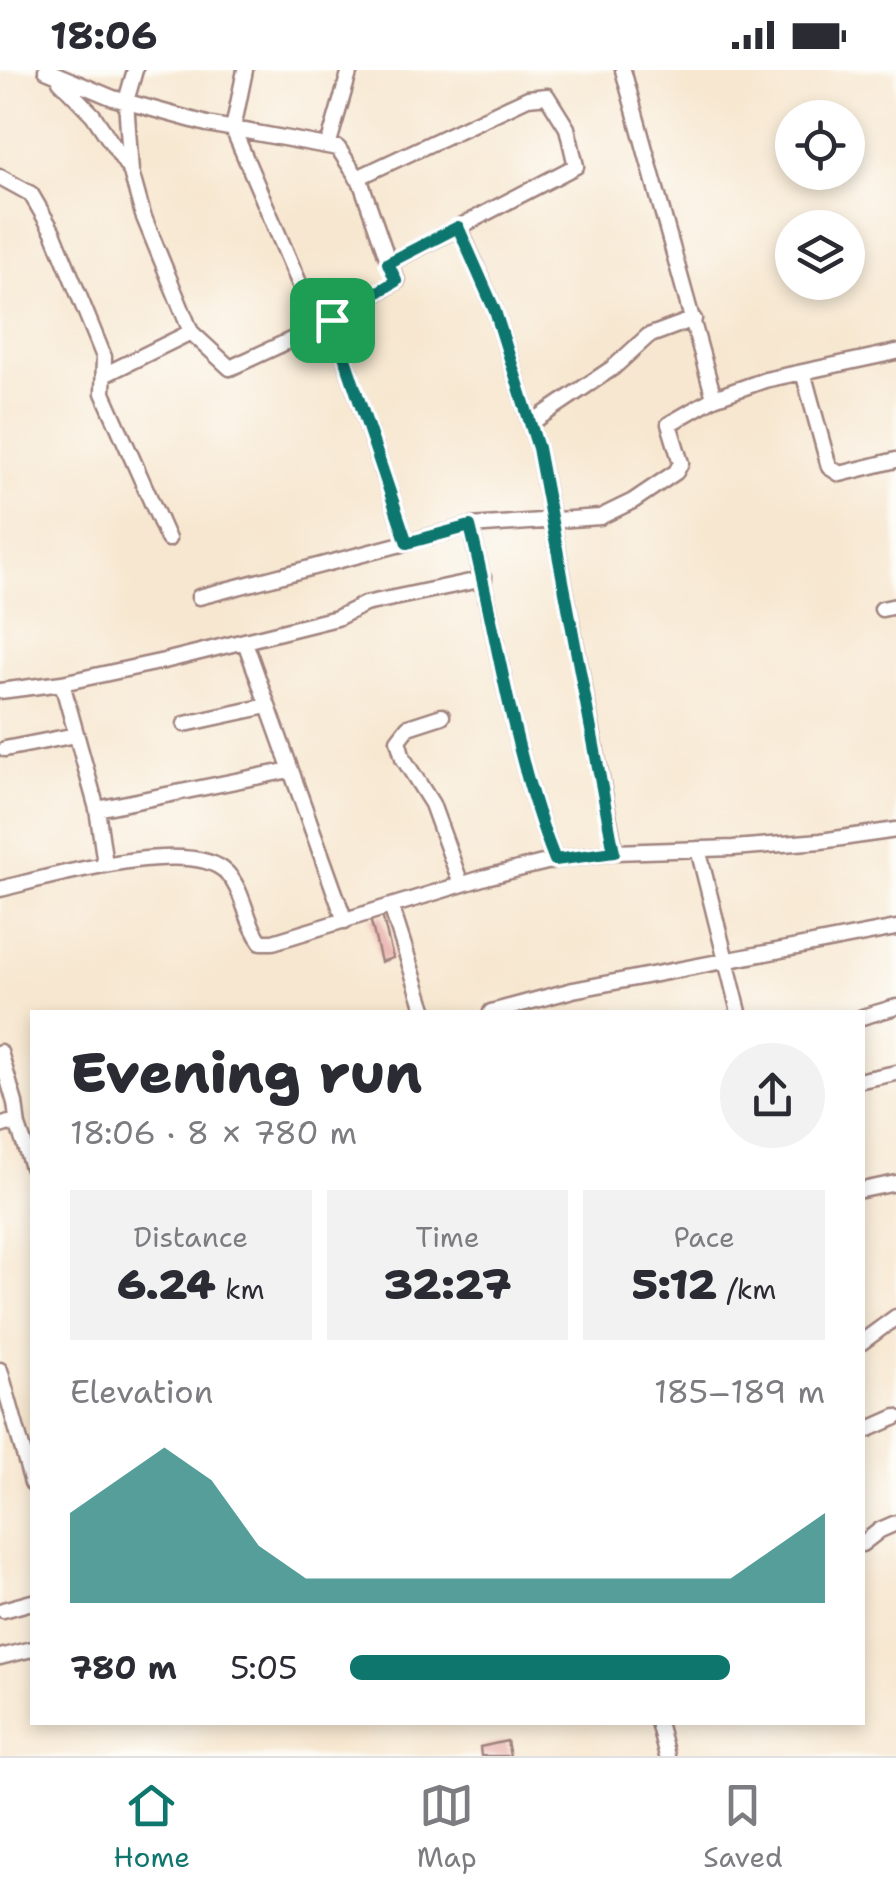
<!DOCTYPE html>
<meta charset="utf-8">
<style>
:root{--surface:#fff;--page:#f2f2f3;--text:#2b2b33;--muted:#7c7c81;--line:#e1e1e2;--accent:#0f766e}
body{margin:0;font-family:"Shantell Sans",sans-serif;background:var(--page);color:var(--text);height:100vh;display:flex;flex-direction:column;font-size:38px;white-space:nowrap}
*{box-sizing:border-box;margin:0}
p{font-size:32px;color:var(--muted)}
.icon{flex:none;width:55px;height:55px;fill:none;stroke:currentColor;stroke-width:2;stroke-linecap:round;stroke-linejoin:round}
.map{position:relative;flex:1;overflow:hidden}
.details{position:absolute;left:30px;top:940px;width:835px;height:715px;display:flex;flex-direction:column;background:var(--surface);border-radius:0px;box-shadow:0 5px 15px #0003}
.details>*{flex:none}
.buttons{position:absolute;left:775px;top:30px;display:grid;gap:20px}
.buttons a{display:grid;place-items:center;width:90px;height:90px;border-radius:50%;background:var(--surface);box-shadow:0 5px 15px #0003;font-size:50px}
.pin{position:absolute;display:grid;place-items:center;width:85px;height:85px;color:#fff;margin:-42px;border-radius:20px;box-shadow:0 5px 15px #0006}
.round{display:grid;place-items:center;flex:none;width:105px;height:105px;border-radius:52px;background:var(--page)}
.headline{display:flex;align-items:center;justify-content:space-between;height:170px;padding:0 40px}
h1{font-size:55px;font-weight:800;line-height:75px}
.metrics{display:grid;grid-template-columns:repeat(3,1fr);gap:15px;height:170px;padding:10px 40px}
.metrics div{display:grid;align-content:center;border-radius:0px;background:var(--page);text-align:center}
.metrics b{font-size:42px;font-weight:800}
.metrics small{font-size:28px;font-weight:400}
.metrics p{font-size:28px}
.chart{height:280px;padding:20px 40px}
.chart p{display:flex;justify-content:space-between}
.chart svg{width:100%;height:180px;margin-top:10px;fill:var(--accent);opacity:.7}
ul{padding:0 40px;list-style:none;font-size:32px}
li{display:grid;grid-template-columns:160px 120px 1fr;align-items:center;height:75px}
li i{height:25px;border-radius:12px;background:var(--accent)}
.status{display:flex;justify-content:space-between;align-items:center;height:70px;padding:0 50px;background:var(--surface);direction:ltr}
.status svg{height:28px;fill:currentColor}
.dock{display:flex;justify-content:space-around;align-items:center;height:140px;border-top:2px solid var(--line);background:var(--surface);font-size:28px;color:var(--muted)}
.dock a{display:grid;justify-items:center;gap:5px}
.dock .current{color:var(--accent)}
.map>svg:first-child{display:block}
.building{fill:#e9afab}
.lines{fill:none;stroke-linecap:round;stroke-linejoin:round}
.minor-casing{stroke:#a0837e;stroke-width:19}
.minor{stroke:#fff;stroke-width:14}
.route-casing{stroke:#fff;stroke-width:20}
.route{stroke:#0f766e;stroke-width:12}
</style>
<div class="status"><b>18:06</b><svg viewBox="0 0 49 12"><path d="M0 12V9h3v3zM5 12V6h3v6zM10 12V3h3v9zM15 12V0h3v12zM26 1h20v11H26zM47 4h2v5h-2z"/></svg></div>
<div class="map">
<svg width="896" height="1686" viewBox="0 0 896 1686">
<rect width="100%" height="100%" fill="#fdfcf7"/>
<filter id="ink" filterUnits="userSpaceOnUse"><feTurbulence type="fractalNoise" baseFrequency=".01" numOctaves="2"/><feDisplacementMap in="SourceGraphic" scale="20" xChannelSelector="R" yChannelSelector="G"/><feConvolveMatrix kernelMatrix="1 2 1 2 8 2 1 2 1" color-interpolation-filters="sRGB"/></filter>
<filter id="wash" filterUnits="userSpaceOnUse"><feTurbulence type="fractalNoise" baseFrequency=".0048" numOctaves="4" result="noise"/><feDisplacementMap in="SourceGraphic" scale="40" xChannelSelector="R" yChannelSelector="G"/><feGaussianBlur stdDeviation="2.25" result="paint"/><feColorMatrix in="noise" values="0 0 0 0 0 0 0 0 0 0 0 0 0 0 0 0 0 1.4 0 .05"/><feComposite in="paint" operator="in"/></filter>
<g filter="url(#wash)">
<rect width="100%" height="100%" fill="#f7e7d0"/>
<g id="blocks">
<path class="building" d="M382 845 393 888 381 892 370 848Z
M507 1671 510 1686H481L480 1677Z"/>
</g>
</g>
<g filter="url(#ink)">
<use href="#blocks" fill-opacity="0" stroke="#a0837e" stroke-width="2.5"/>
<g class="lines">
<g class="minor-casing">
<path id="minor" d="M46 0 113 28 207 54 338 78 361 113 389 193 459 157 495 241 538 378 615 782
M245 0 233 59 318 257
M623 0 714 328
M60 11 93 45 131 102 143 145 191 262 104 305
M328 76 350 0
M131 102 126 31 135 0
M0 107 31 124 53 162 104 287 103 323 168 469
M357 108 528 28 547 26 567 58 576 96 459 157
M332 251 407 473
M191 262 230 298 332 251 397 211 389 193
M803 302 829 397 840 404 896 390
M531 353 614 297 648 266 694 249
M470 456C498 568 512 683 555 790
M199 527 470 456 600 447 633 431 676 402 681 393 669 354 714 328 765 310 896 282
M882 539 896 536
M245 572 345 851
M62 613 97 739 105 794
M0 621 62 613 164 591 337 548 365 534 484 509
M442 646 408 657 398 670 403 688 432 734 461 814
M185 654 267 636
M5 679 76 665
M97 739 290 700
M698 779 739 942
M0 819C46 808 192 765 227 803 245 823 245 851 261 872H273L486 807 555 790 615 782 733 778 821 771 896 760
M391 836 425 942
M491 942 573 920 896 858
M862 947 896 937
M0 982 15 1033 18 1056
M862 1010 896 1003
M0 1056 9 1053 18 1056 32 1097
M862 1120 896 1113
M862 1272 896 1247
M0 1300 32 1413
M862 1362 896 1347
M862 1474 880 1460 896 1453
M3 1540 32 1532
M0 1587 32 1579
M658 1652 667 1686"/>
</g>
<use href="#minor" class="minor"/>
</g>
</g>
<g class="lines" filter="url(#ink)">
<g class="route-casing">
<path id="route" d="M458 157 495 241 538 378 614 782 555 790C512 683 498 568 470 456L407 473 332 250 396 211 388 193Z"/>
</g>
<use href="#route" class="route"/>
</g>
</svg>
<div class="buttons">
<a><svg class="icon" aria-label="locate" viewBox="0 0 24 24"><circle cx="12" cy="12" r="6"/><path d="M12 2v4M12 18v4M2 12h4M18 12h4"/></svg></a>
<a><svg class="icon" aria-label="layers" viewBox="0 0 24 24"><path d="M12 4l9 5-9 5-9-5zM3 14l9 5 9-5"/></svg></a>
</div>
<div class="pin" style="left:332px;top:250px;background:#1e9e55"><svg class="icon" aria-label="arrive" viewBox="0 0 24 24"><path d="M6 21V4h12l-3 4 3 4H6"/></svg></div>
<section class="details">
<div class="headline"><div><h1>Evening run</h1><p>18:06 · 8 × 780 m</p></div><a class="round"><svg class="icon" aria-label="share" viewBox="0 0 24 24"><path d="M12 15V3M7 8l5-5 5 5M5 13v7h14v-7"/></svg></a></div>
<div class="metrics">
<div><p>Distance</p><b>6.24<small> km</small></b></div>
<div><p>Time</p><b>32:27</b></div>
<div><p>Pace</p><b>5:12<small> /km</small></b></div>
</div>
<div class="chart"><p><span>Elevation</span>185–189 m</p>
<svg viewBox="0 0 160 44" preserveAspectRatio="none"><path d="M0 44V22L10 14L20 6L30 14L40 30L50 38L60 38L70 38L80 38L90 38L100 38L110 38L120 38L130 38L140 38L150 30L160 22V44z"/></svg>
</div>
<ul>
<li><b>780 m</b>5:05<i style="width:80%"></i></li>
</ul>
</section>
</div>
<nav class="dock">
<a class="current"><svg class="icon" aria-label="home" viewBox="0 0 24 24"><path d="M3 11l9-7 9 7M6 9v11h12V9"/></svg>Home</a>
<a><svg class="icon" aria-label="map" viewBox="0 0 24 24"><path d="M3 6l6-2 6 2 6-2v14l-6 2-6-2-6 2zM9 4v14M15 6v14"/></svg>Map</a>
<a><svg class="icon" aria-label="saved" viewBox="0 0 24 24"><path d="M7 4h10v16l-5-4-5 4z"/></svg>Saved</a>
</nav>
